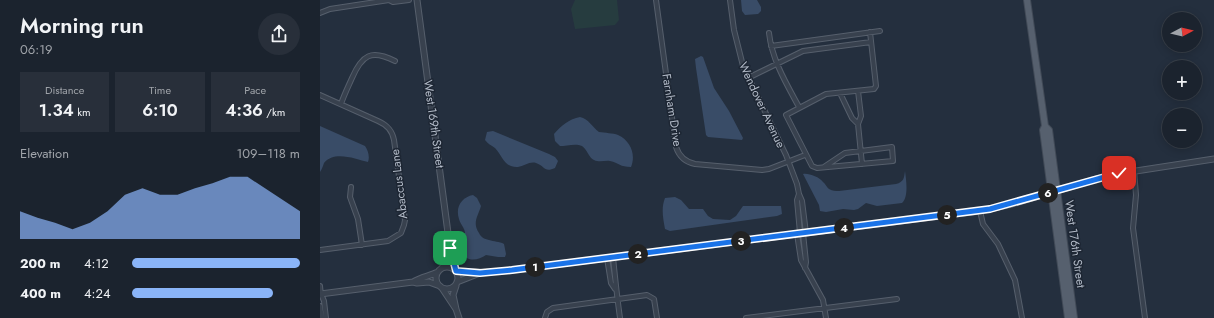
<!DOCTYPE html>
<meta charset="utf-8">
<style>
:root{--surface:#1b232e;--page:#282f3a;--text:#f1f3f6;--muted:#a0a4aa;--line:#39404a;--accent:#8ab4f8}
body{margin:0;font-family:Jost,sans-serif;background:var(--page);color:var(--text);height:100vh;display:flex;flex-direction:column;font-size:15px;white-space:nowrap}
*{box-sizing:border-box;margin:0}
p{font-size:13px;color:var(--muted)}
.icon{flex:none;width:22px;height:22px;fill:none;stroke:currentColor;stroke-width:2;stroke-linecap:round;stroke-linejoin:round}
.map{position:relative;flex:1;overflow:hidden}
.drawer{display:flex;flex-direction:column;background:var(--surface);width:320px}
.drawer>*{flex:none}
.needle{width:26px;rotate:83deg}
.buttons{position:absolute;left:842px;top:12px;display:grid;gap:8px}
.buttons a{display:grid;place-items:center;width:40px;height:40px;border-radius:50%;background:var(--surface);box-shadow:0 2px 10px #0003,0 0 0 1px var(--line);font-size:20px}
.pin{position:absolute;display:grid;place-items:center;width:34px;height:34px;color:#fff;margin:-17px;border-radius:8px;box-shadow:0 2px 6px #0006}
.km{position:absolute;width:20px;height:20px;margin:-10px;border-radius:50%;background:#222;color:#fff;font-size:11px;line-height:20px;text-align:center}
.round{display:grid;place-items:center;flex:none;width:42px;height:42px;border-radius:21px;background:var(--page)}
.summary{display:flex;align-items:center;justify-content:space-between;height:68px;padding:0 20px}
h1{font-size:22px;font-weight:600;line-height:30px}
.stats{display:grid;grid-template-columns:repeat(3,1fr);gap:6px;height:68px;padding:4px 20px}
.stats div{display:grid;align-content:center;border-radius:0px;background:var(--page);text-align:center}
.stats b{font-size:17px;font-weight:600}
.stats small{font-size:11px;font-weight:400}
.stats p{font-size:11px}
.chart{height:112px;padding:8px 20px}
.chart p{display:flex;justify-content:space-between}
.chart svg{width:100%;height:72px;margin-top:4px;fill:var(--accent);opacity:.7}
ul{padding:0 20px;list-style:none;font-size:13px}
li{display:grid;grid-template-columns:64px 48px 1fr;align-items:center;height:30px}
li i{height:10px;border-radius:5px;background:var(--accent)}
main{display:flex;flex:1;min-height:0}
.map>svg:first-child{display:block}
.grass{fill:#263c3f}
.water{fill:#394c67}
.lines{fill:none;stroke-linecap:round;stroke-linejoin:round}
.minor-casing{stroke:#565f6c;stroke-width:6}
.tertiary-casing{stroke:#565f6c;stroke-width:7}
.primary-casing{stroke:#414a57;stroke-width:8}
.minor{stroke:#38414e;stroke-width:4}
.tertiary{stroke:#38414e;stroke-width:5}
.primary{stroke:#56606e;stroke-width:6}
.route-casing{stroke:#fff;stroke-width:8}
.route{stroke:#1a73e8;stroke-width:5}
.labels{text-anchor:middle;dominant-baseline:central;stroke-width:3;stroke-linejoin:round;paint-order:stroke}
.street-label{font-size:12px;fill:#b4bcc9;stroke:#1d2633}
</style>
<main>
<section class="drawer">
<div class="summary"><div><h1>Morning run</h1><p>06:19</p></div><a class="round"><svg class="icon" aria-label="share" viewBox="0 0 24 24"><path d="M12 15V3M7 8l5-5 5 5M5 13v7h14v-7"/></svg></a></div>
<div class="stats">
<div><p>Distance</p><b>1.34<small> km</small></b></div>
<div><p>Time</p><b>6:10</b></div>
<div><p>Pace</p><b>4:36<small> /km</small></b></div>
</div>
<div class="chart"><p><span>Elevation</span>109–118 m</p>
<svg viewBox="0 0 160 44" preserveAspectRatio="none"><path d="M0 44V27L10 31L20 34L30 38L40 34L50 27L60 17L70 13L80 17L90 17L100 13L110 10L120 6L130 6L140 13L150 20L160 27V44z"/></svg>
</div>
<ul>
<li><b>200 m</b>4:12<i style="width:100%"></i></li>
<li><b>400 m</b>4:24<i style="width:84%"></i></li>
</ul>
</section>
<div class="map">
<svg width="894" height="318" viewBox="0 0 894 318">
<rect width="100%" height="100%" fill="#242f3e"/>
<path class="grass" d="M255 0H297L299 20 295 25 255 29 251 9Z"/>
<path class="water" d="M421 0H437L441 7V11L438 14 425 15 422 11Z
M381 56 383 57 394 88 409 111 423 138 422 140 388 137 386 135 376 68 375 59Z
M260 117C269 119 272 127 279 132 285 133 293 133 298 135 311 141 316 155 311 167 300 167 299 163 290 161 285 160 280 163 274 160 269 158 267 149 262 146 256 143 246 146 240 146L235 141 234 134C242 125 249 119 260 117Z
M0 126 45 146C48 150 50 157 48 162 36 159 14 150 4 163 3 166 2 169 0 172Z
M173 131 229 154 235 157 238 161 235 168C224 173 225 166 216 163 210 161 204 166 198 167 184 168 182 155 175 148 171 145 168 144 165 140L167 132Z
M585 171C586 179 589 197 582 203L557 206 546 203 538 209 534 210 523 209 506 212 500 211 499 205 483 174C489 173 499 177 503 182 506 184 506 187 509 189 513 191 515 191 519 191L576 184C584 182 584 178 585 171Z
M153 195 157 198 161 206C158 216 152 223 159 233 161 237 164 239 169 240 174 242 179 241 184 244L186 254 185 257H178L166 255C158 261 143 263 142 249 142 244 145 239 145 233 145 228 140 224 139 219 135 207 142 197 153 195Z
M355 197 361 200 369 209H383L388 216 393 219 410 220 416 216 423 206H461L462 214 457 216 350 231 345 229C343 218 341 208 345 198Z"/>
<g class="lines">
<g class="minor-casing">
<path id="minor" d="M336 0 356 147C359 156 365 162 375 164L442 170 449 169 485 155
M410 0 414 30 423 66 466 155 477 184 479 194 477 200 480 233
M0 13 10 9 69 0 73 2 89 0
M449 33C452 60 466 83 479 107
M451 46 560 31
M428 78 483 51 551 42
M538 91 541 116 538 124 542 164
M520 93 532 118 538 124
M0 95 58 121C67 125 72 130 74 140L85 220 84 225 81 233 68 241 0 250
M21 104C24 95 28 87 32 78 42 55 51 49 75 61
M504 167 525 153 572 147 573 161 497 168 492 166 466 115 506 94 554 89 556 86 550 32
M814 170 816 195 813 228 825 318
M31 187 30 197 38 219 42 245
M479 194 482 201 486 233
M660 211 663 224 678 244 695 280 702 318
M483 233 486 262 485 268
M477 234 481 260 503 300 506 318
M293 257C295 277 297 297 300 318
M287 258 291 283 295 289
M0 286 1 295
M1 294 4 301 6 318
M0 306 2 318
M225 318 227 312 233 308 327 295 334 299 337 318
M426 318 577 299"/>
</g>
<g class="tertiary-casing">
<path id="tertiary" d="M97 0 130 248
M116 278a11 11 0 1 1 22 0a11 11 0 1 1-22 0Z
M122 268 127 259 130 248 136 270
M136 271 159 272
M93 282C101 277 110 276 118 272
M137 282 160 273 192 270 660 211 692 204 790 175 894 159
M122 288 136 309 133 295 136 286
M0 294 93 282 97 283 109 282 120 286
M136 309 139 318"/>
</g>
<g class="primary-casing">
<path id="primary" d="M707 0 725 126 729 130 754 318
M725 126 723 130 748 318"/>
</g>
<use href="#minor" class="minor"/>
<use href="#tertiary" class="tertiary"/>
<use href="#primary" class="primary"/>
</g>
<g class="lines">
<g class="route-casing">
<path id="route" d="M130 248 136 271 160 273 192 270 670 209 799 173"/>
</g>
<use href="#route" class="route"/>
</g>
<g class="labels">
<g class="street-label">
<text transform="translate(442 105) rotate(65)">Wendover Avenue</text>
<text transform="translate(352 110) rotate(81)">Farnham Drive</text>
<text transform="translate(114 124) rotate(82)">West 169th Street</text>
<text transform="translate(79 184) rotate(-97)">Abaccus Lane</text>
<text transform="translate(755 244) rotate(82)">West 176th Street</text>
</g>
</g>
</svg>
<div class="buttons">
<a><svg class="needle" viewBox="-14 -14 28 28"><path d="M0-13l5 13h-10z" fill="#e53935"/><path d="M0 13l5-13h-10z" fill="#a0a4aa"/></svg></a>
<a>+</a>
<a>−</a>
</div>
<div class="pin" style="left:130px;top:248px;background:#1e9e55"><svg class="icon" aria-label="arrive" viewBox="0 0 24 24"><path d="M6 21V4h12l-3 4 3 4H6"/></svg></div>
<div class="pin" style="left:799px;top:173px;background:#d93025"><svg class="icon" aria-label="check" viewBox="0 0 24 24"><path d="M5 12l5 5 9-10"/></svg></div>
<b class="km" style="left:215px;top:267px">1</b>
<b class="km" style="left:318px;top:254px">2</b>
<b class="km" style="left:421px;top:241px">3</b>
<b class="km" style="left:524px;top:228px">4</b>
<b class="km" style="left:627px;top:215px">5</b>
<b class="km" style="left:728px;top:193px">6</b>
</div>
</main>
